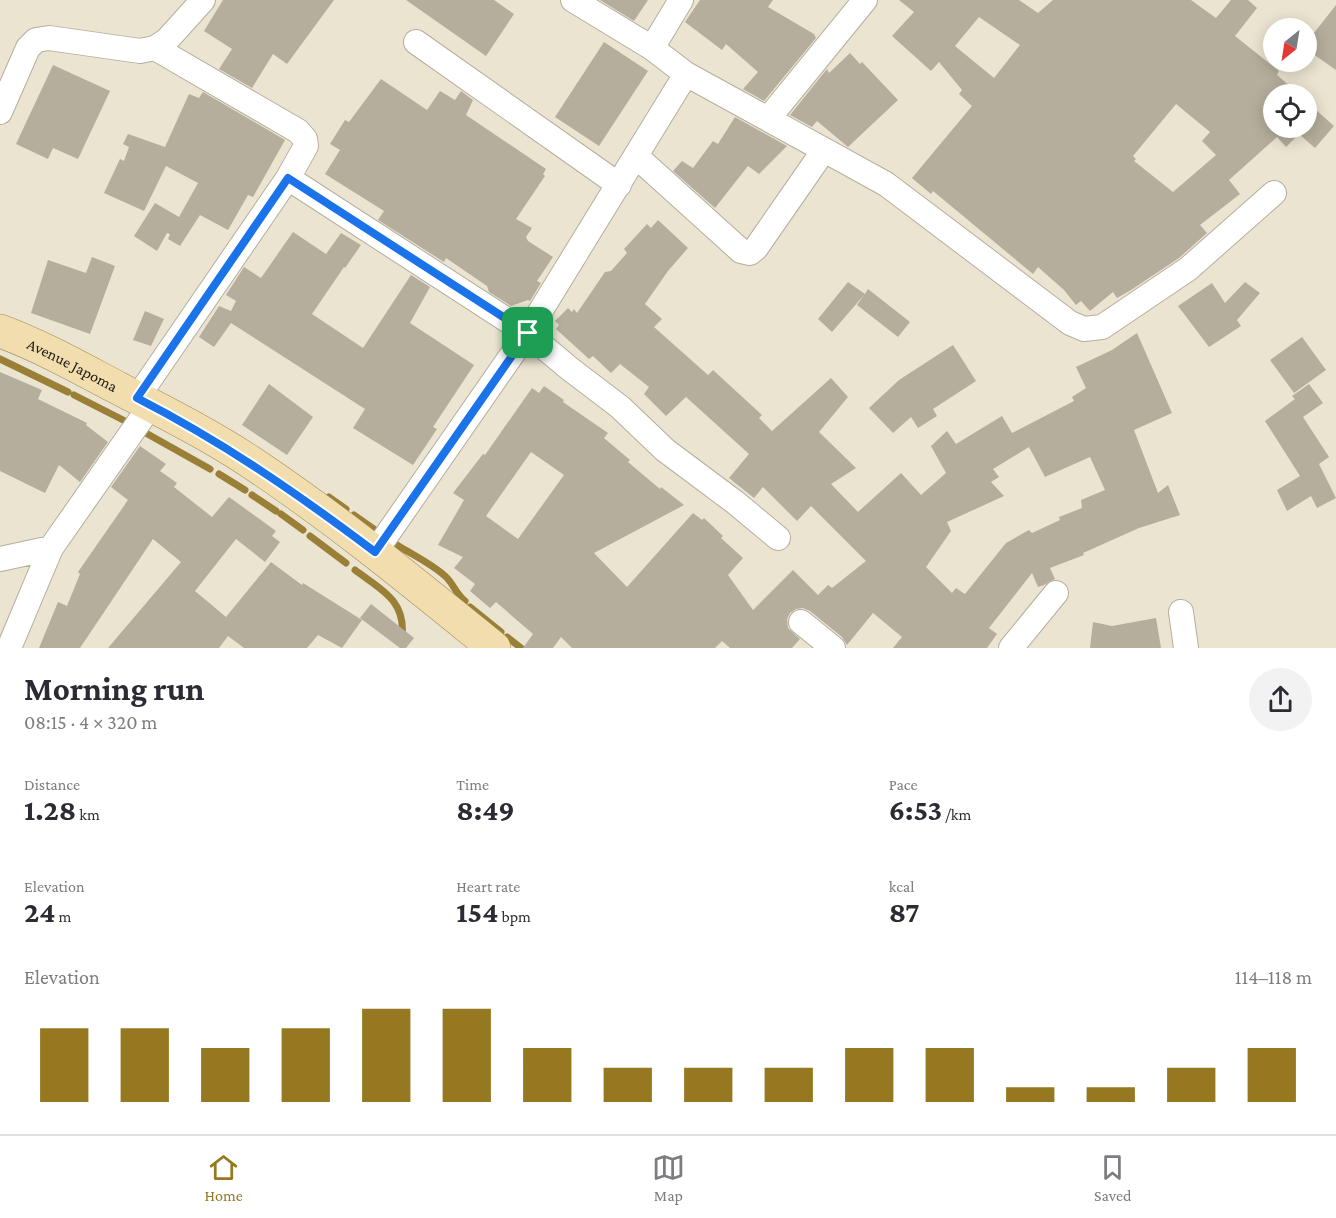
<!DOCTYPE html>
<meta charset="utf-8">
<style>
:root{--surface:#fff;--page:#f2f2f3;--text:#2b2b33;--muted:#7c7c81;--line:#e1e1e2;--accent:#967820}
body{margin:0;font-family:"Crimson Pro",serif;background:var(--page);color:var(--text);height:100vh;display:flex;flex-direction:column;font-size:22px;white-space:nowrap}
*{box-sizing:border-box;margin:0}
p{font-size:20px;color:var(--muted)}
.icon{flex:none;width:33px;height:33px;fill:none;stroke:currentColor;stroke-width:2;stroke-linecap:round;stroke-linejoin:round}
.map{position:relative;height:648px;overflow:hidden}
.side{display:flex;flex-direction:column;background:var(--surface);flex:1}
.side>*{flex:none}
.needle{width:39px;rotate:210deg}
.tools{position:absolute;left:1263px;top:18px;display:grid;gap:12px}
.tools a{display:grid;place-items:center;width:54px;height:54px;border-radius:50%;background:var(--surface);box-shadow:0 3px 15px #0003;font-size:30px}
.pin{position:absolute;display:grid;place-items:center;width:51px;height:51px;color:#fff;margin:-26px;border-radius:12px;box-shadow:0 3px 9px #0006}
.round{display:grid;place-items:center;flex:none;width:63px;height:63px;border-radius:32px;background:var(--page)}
.overview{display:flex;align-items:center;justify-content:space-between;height:102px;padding:0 24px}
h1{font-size:33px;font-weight:700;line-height:45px}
.metrics{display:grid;grid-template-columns:repeat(3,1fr);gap:9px;height:102px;padding:6px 24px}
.metrics div{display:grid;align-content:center}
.metrics b{font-size:30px;font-weight:700}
.metrics small{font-size:16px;font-weight:400}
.metrics p{font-size:16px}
.chart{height:168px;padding:12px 24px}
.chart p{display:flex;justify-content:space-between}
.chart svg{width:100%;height:108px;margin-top:6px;stroke:var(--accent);stroke-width:6}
.tabs{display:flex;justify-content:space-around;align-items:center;height:84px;border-top:2px solid var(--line);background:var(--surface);font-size:16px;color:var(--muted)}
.tabs a{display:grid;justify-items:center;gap:3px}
.tabs .selected{color:var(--accent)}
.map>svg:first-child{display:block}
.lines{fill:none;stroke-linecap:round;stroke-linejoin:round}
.stream{stroke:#9a7f36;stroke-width:7}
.building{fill:#b5ae9c;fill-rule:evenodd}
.minor-casing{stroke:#b5ae9c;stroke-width:26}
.primary-casing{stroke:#a28d56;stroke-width:34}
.minor{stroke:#fff;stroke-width:24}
.primary{stroke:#f1ddad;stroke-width:33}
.route-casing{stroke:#fff;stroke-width:12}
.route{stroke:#1a73e8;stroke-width:8}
.labels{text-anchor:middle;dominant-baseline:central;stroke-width:4.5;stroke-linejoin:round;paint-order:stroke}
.street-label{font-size:16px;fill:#23201a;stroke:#fff}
</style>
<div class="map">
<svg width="1336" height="648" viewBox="0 0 1336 648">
<rect width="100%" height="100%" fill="#ebe4d1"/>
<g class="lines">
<path class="stream" d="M0 359 68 392
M74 395 129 423
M144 432 210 469
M219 474 245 490
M252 495 276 511
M329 497 346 509
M281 514 303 530
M354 515 374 529
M310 536 346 563
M397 545C413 555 432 564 445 576 454 584 455 593 465 601
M355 570C380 589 406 600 402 636
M470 607 501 632
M507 637 521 648"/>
</g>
<path class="building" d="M223 0H334L287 64 273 54 252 88 219 69 232 49 204 31Z
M406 0H494L514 14 486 56Z
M600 0H648L634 21Z
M700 0H773L768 7 814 34 816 38 764 101 743 89 758 72 726 44 722 50 685 22Z
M899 0H1019L1038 13 1053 0H1191L1216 18 1231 0H1248L1257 8 1235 36 1279 71 1277 75 1299 94H1274V128H1306V101L1334 126 1315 148 1299 134 1286 147 1277 137 1229 180 1240 194 1200 225 1207 233 1179 258 1131 290 1117 298 1113 292 1090 311 1081 301 1076 305 1064 290 1038 267 1033 274 933 191 931 194 912 178 972 106 959 94 962 90 939 62 931 71 892 36 914 12ZM979 17 1020 45 994 78 955 46ZM1176 104 1210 132 1202 141 1216 155 1173 192 1134 161 1136 159 1133 156Z
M1336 5V70L1306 49V43Z
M604 42 648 71 599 146 555 117Z
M850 53 860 64 862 62 898 100 848 147 817 121 812 127 790 115 827 69 829 73Z
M53 65 110 91 78 159 53 148 48 159 16 144Z
M381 79 427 110 440 91 455 100 461 91 473 100 466 115 546 169 543 174 545 176 516 219 532 228 526 237 528 241 553 257 537 281 541 283 530 301 528 300 511 306 489 292 487 286 446 258 444 262 378 220 384 211 325 174 340 150 330 144 345 120 349 122Z
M203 92 285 140 253 197 248 195 228 230 200 215 180 246 168 239 170 234 167 233 157 251 134 236 155 203 179 217 198 183 166 166 144 211 104 193 120 159 124 161 129 147 123 144 128 134 165 147 189 94 199 98Z
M735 117 787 146 759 174 748 166 715 208 673 171 682 161 693 168 713 141 718 144Z
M658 220 688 248 668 271 645 304 662 319 654 327 708 375 713 370 762 415 759 418 772 431 831 378 848 397 819 432 856 468 831 484 858 512 901 473 921 495 946 473 931 446 947 431 956 444 1002 416 1012 433 1074 401 1072 397 1086 388 1076 367 1112 350 1137 333 1172 413 1134 430 1158 493 1168 485 1180 515 1139 528 1083 553 1084 555 1050 568 1055 579 1044 585 1038 587 1032 573 989 628 997 634 987 648H893L902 637 873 613 847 645 842 637 810 611 803 608 796 609 790 613 787 619 788 628 800 639 792 648H730L722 641 715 648H572L561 637 553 648H523L533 634 496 602 490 608 470 591 475 584 454 568 463 557 438 545 464 500 453 493 483 454 485 455 532 388 539 393 544 386 564 400 563 402 608 433 604 438 630 460 628 462 660 489 661 487 684 505 594 553 627 587 693 513 702 520 704 518 723 536 721 538 743 558 728 575 753 610 793 570 818 595 828 585 832 588 866 561 811 506 797 521 763 487 754 498 729 478 749 454 686 397 666 416 644 394 649 387 620 364 611 373 593 356 589 359 556 329 559 325 555 321 568 308 572 312 574 309 577 313 605 272 611 271 627 253 624 249 647 224 651 228ZM1029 447 1045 477 1090 457 1105 490 1081 500 1082 508 1059 517 1060 520 1032 533 1029 530 1006 543 965 594 956 588 952 593 926 567 951 531 947 522 1004 496 991 482 999 477 993 469ZM531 452 564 475 518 539 486 516Z
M293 232 326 254 341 233 361 245 345 268 344 267 312 314 363 348 411 275 430 287 410 323 474 365 433 427 437 429 413 465 353 428 365 409 231 323 214 347 199 337 219 306 231 311 236 301 226 295 244 267 261 278Z
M92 257 115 266 90 334 31 313 48 260 86 273Z
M848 282 865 294 868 289 910 322 898 337 857 305 864 295 832 332 818 319Z
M1245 282 1260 293 1237 320 1241 326 1209 347 1178 306 1212 283 1225 303Z
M145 311 164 319 151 346 133 340Z
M1302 337 1326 370 1294 393 1270 360Z
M953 345 976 381 933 409 937 416 918 428 911 417 893 433 869 408 899 380Z
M0 372 42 390 38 399 87 423 86 425 108 442 80 482 59 465 45 493 0 471Z
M269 384 313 417 287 455 242 425Z
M1309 384 1323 403 1303 417 1329 457 1319 464 1336 498 1317 508 1311 496 1287 511 1277 490 1300 476 1265 421 1295 399 1292 396Z
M140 446 166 464 160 471 177 483 174 487 212 517 229 497 276 531 272 536 280 542 265 562 236 539 195 591 226 617 271 562 302 585 303 583 362 620 342 648 318 635 307 648H244L228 636 219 648H108L181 562 153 539 80 648H39L58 602 67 606 80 574 78 572 128 500 111 487Z
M371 604 414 638 406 648H400L360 618Z
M1156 618 1161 648H1090L1093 622 1112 626Z"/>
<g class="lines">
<g class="minor-casing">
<path id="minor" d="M573 0 652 48 686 74 886 184 1070 323 1084 329 1102 327 1188 269 1274 193
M416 42 619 185
M652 48 681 0
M0 112 28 48 36 40 49 38 140 51 155 48 167 40 203 0
M768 119 865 0
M637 157 741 251 750 253 756 248 824 150
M288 178 527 333 570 369 620 407 665 450 736 503 778 538
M137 398 288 178 306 146 305 139 298 131 155 48
M375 552 527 333 686 74
M0 559 51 548
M1181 612 1186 648
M801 622 833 648
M9 648 51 548 151 405
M1011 648 1056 593"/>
</g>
<g class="primary-casing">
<g id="primary">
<path id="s1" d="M0 331C41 346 80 368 118 388 162 411 208 434 249 461 335 518 414 583 494 648"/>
</g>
</g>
<use href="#minor" class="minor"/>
<use href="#primary" class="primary"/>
</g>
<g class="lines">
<g class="route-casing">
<path id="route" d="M288 178 528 333 375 552C298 494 223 442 137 398Z"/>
</g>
<use href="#route" class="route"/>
</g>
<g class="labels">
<g class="street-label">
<text stroke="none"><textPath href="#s1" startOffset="80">Avenue Japoma</textPath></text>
</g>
</g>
</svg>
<div class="tools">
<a><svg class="needle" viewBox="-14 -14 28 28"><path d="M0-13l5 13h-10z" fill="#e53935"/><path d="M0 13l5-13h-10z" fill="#7c7c81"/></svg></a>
<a><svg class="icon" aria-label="locate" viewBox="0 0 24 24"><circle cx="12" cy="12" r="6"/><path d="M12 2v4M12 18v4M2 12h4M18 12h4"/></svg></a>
</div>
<div class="pin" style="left:528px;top:333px;background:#1e9e55"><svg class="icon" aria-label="arrive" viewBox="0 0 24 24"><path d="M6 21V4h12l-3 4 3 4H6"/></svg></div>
</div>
<section class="side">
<div class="overview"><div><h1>Morning run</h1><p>08:15 · 4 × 320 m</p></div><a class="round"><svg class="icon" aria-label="share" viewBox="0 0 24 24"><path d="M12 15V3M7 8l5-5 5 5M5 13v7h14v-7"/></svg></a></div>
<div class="metrics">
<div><p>Distance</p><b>1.28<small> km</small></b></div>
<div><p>Time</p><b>8:49</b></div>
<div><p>Pace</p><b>6:53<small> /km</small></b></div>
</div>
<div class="metrics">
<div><p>Elevation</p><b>24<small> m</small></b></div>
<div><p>Heart rate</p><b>154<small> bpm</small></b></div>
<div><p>kcal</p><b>87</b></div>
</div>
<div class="chart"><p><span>Elevation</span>114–118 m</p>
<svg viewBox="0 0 160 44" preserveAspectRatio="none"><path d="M5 44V14M15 44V14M25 44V22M35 44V14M45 44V6M55 44V6M65 44V22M75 44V30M85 44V30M95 44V30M105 44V22M115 44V22M125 44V38M135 44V38M145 44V30M155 44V22"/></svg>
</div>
</section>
<nav class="tabs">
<a class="selected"><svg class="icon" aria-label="home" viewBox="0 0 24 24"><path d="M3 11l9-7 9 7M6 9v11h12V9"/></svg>Home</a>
<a><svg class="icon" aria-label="map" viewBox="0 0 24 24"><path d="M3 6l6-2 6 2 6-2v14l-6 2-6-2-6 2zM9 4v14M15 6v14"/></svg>Map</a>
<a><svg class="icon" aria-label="saved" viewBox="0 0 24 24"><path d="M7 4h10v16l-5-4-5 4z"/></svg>Saved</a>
</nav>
